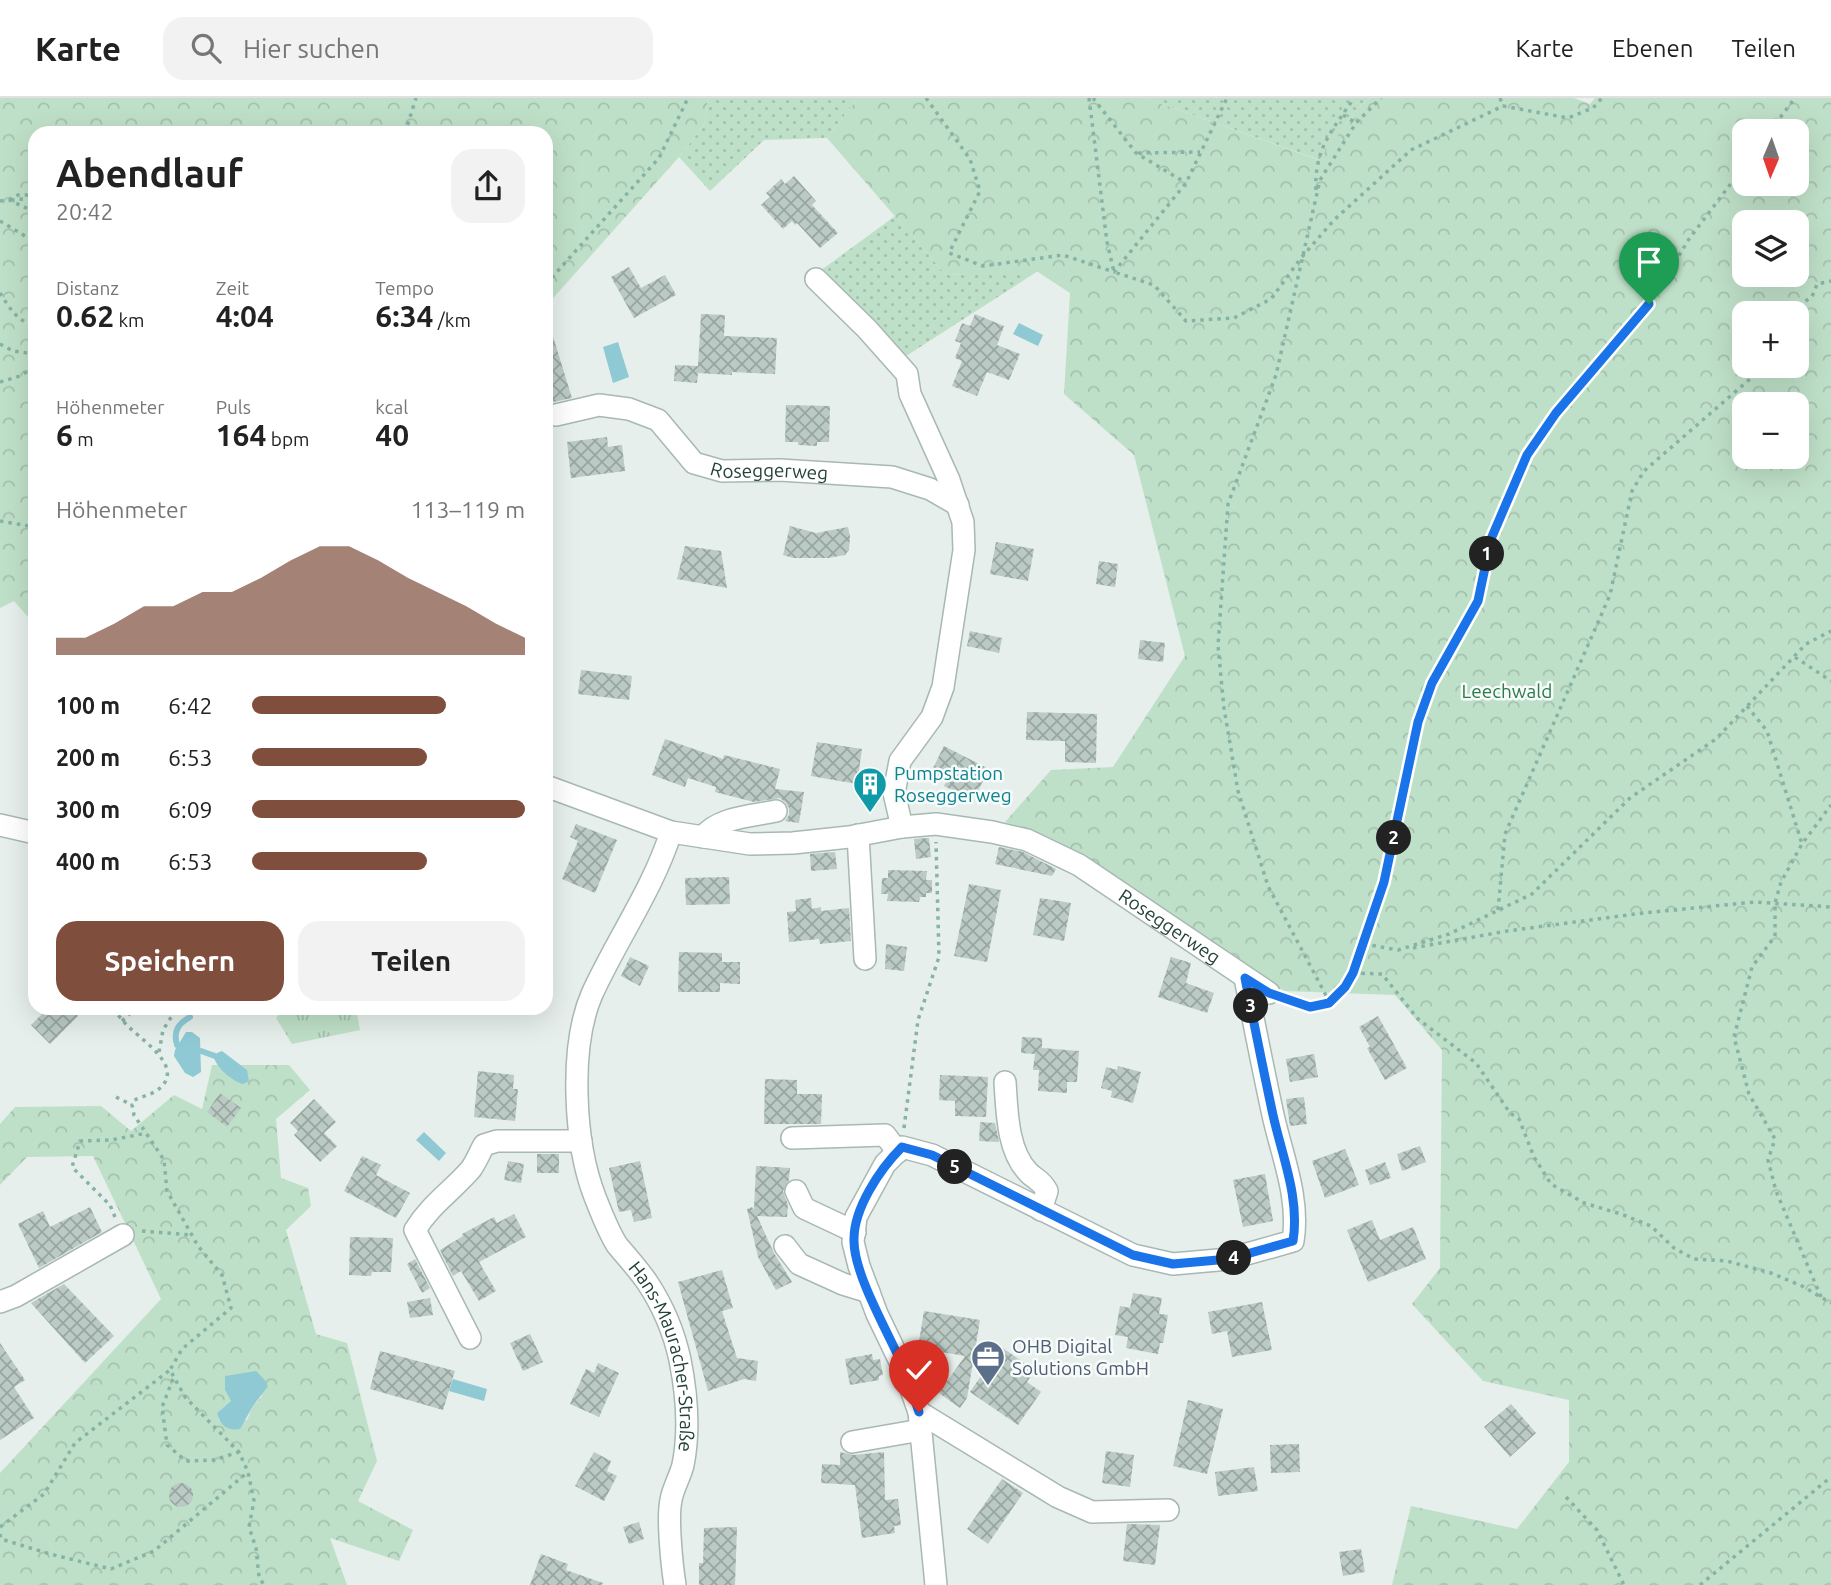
<!DOCTYPE html>
<html lang="de">
<meta charset="utf-8">
<style>
:root{--surface:#fff;--page:#f2f2f2;--text:#222;--muted:#767676;--line:#e0e0e0;--accent:#804e3d}
body{margin:0;font-family:Ubuntu,sans-serif;background:var(--page);color:var(--text);height:100vh;display:flex;flex-direction:column;font-size:26px;white-space:nowrap}
*{box-sizing:border-box;margin:0}
p{font-size:23px;color:var(--muted)}
.icon{flex:none;width:38px;height:38px;fill:none;stroke:currentColor;stroke-width:2;stroke-linecap:round;stroke-linejoin:round}
.map{position:relative;flex:1;overflow:hidden}
.side{position:absolute;left:28px;top:28px;width:525px;height:889px;display:flex;flex-direction:column;background:var(--surface);border-radius:21px;box-shadow:0 7px 28px #0002}
.side>*{flex:none}
.needle{width:46px;rotate:182deg}
.tools{position:absolute;left:1732px;top:21px;display:grid;gap:14px}
.tools a{display:grid;place-items:center;width:77px;height:77px;border-radius:14px;background:var(--surface);box-shadow:0 7px 28px #0002;font-size:35px}
.pin{position:absolute;display:grid;place-items:center;width:60px;height:60px;color:#fff;margin:-72px -30px;border-radius:50% 50% 50% 0;rotate:-45deg;box-shadow:0 0 7px #0007}
.pin .icon{rotate:45deg}
.km{position:absolute;width:35px;height:35px;margin:-18px;border-radius:50%;background:#222;color:#fff;font-size:19px;line-height:35px;text-align:center}
.round{display:grid;place-items:center;flex:none;width:74px;height:74px;border-radius:21px;background:var(--page)}
.summary{display:flex;align-items:center;justify-content:space-between;height:119px;padding:0 28px}
h1{font-size:38px;font-weight:600;line-height:52px}
.stats{display:grid;grid-template-columns:repeat(3,1fr);gap:10px;height:119px;padding:7px 28px}
.stats div{display:grid;align-content:center}
.stats b{font-size:30px;font-weight:600}
.stats small{font-size:19px;font-weight:400}
.stats p{font-size:19px}
.chart{height:196px;padding:14px 28px}
.chart p{display:flex;justify-content:space-between}
.chart svg{width:100%;height:126px;margin-top:7px;fill:var(--accent);opacity:.7}
.button{display:flex;gap:14px;margin-top:auto;padding:14px 28px}
.button a{flex:1;height:80px;border-radius:21px;background:var(--accent);color:#fff;font-size:28px;font-weight:600;line-height:80px;text-align:center}
.button a+a{background:var(--page);color:var(--text)}
ul{padding:0 28px;list-style:none;font-size:23px}
li{display:grid;grid-template-columns:112px 84px 1fr;align-items:center;height:52px}
li i{height:18px;border-radius:9px;background:var(--accent)}
header{display:flex;align-items:center;gap:42px;box-sizing:border-box;height:98px;padding:0 35px;background:var(--surface);border-bottom:2px solid var(--line)}
header strong{font-size:33px}
nav{display:flex;gap:38px;margin-inline-start:auto;font-size:24px}
.search{width:490px;height:63px;background:var(--page);display:flex;align-items:center;gap:18px;box-sizing:border-box;padding:0 24px;border-radius:21px;color:var(--muted);font-size:26px}
.map>svg:first-child{display:block}
.grass{fill:url(#grass-dots)}
.forest{fill:url(#forest-crowns);fill-rule:evenodd}
.park{fill:url(#park-tufts)}
.water{fill:#8ec9d4}
.lines{fill:none;stroke-linecap:round;stroke-linejoin:round}
.stream{stroke:#8ec9d4;stroke-width:6}
.building{fill:url(#building-cross-hatch)}
.minor-casing{stroke:#a8b8b2;stroke-width:24}
.path{stroke:#86b3a5;stroke-width:3.5;stroke-dasharray:3.5 5;stroke-linecap:butt}
.minor{stroke:#fff;stroke-width:21}
.route-casing{stroke:#fff;stroke-width:14}
.route{stroke:#1a73e8;stroke-width:9}
.labels{text-anchor:middle;dominant-baseline:central;stroke-width:5;stroke-linejoin:round;paint-order:stroke}
.street-label{font-size:19px;fill:#24423a;stroke:#f7fbf9}
.park-label{font-size:19px;fill:#2d7a4b;stroke:#f7fbf9}
.culture-label{font-size:19px;fill:#0d838f;stroke:#f7fbf9;text-anchor:start}
.service-label{font-size:19px;fill:#4e5e75;stroke:#f7fbf9;text-anchor:start}
</style>
<header>
<strong>Karte</strong>
<div class="search"><svg class="icon" aria-label="search" viewBox="0 0 24 24"><circle cx="10" cy="10" r="6"/><path d="M15 15l6 6"/></svg>Hier suchen</div>
<nav><a>Karte</a><a>Ebenen</a><a>Teilen</a></nav>
</header>
<div class="map">
<svg width="1831" height="1487" viewBox="0 0 1831 1487">
<defs>
<pattern id="grass-dots" width="8" height="8" patternUnits="userSpaceOnUse" patternTransform="scale(1.75)"><rect width="8" height="8" fill="#bfe0c8"/><path d="M2 2h.1M6 6h.1" fill="none" stroke="#a4c1ad" stroke-width="1.8" stroke-linecap="round"/></pattern>
<pattern id="forest-crowns" width="20" height="18" patternUnits="userSpaceOnUse" patternTransform="scale(1.75)"><rect width="20" height="18" fill="#bfe0c8"/><path d="M2 6a3 3 0 1 1 6 0M12 15a3 3 0 1 1 6 0" fill="none" stroke="#a4c1ad"/></pattern>
<pattern id="park-tufts" width="24" height="20" patternUnits="userSpaceOnUse" patternTransform="scale(1.75)"><rect width="24" height="20" fill="#bfe0c8"/><path d="M3 7l-1-3M5 7V3M7 7l1-3M15 17l-1-3M17 17v-4M19 17l1-3" fill="none" stroke="#a4c1ad"/></pattern>
<pattern id="building-cross-hatch" width="8" height="8" patternUnits="userSpaceOnUse" patternTransform="scale(1.75)"><rect width="8" height="8" fill="#bbcac4"/><path d="M0 0l8 8M0 8l8-8" fill="none" stroke="#98a6a0"/></pattern>
</defs>
<rect width="100%" height="100%" fill="#e6efeb"/>
<path class="grass" d="M708 0H858L827 40 764 42 710 93 679 59 705 26Z
M1145 0H1370L1358 10 1320 62Z
M895 118 946 177 1038 173 903 260 820 173Z"/>
<path class="forest" d="M0 0H708L705 26 679 59 546 208V35H35V527L14 503 0 510Z
M858 0H1145L1319 62 1358 10 1370 0H1574L1590 6 1595 0H1831V1487H1392L1411 1408 1517 1431 1569 1364V1302L1483 1283 1412 1206 1440 1170 1442 952 1395 897 1284 893 1082 760 1005 724 1051 672 1113 669 1185 558 1134 357 1064 296 1070 195 1038 174 946 177 827 40ZM1745 33H1797V86H1745ZM1745 124H1797V177H1745ZM1745 215H1797V268H1745ZM1745 306H1797V359H1745Z
M212 967H289L310 992 276 1021 281 1080 308 1090 311 1108 286 1132 316 1236 347 1245 377 1363 358 1403 413 1432 399 1463 330 1440 347 1487H0V1375L161 1201 93 1058 27 1059 0 1087V1026L15 1009 101 1008 131 1033 174 997 202 1011ZM246 1275 262 1298 253 1308 247 1322 219 1323 217 1315 231 1303 225 1292 226 1278Z"/>
<path class="park" d="M285 910H356L360 932 292 946 276 920Z"/>
<path class="water" d="M1019 225 1043 237 1038 248 1013 236Z
M618 244 629 279 613 285 603 249Z
M186 934H192L200 940 201 974 193 979 185 975 174 958 175 952Z
M222 953 247 972 249 983 243 986C232 983 218 971 214 960L217 955Z
M424 1034 446 1055 439 1063 416 1042Z
M256 1273 264 1281 268 1288 253 1308 240 1331C228 1333 220 1328 217 1315L231 1303 225 1292V1278Z
M453 1281 487 1291 484 1303 449 1293Z"/>
<g class="lines">
<path class="stream" d="M177 947C173 933 178 926 190 919
M201 953 215 958"/>
</g>
<path class="building" d="M794 78 816 103 812 107 838 135 820 150 797 125 795 127 792 123 783 131 761 107 770 99 766 95 781 81 785 86Z
M629 169 641 190 665 177 676 197 634 220 611 179Z
M701 216 725 217 724 238 777 240 775 276 732 274V277L698 275 697 285 674 283 675 267 698 268Z
M975 216 1004 228 997 247 1020 256 1009 282 987 274 977 298 952 288 962 263 955 260 961 245 955 243 962 225 970 228Z
M550 229 572 300 553 304 546 309V230Z
M786 307 830 308 829 344H817V348L798 347V344H785Z
M607 339 608 349 622 347 625 373 571 380 567 344Z
M790 428 816 435 848 429 850 438 849 452 845 457 828 460H793L783 457Z
M996 444 1034 451 1028 483 990 476Z
M685 448 721 453 727 490 677 481Z
M1099 463 1118 466 1115 489 1096 486Z
M970 533 1002 540 999 555 967 548Z
M1140 542 1165 545 1163 564 1138 561Z
M581 572 632 578 629 602 578 596Z
M1027 614 1097 616 1096 665 1065 664V643L1026 642Z
M665 641 723 661 724 657 780 671 775 691 804 694 799 725 785 723 789 717V710L785 704 780 700 754 704 715 694 716 689 688 680 685 689 652 677Z
M817 644 862 651 857 686 811 678Z
M944 648 989 671 975 699 968 695 966 699 944 688 946 684 930 676Z
M576 726 617 742 595 795 562 781 578 743 570 739Z
M929 740 931 759 916 761 914 741Z
M999 749 1023 754 1056 771 1052 778 995 766Z
M835 754 837 771 811 773 810 756Z
M888 772 927 773 926 782H932V795H926V799H920L919 804 887 803 888 796H881L882 780H888Z
M729 779 730 806 686 807 685 780Z
M969 786 1001 792 987 864 954 858Z
M811 800 812 811 821 809V813L849 810 851 843 820 846 819 841 789 844 787 814 796 813 795 802Z
M1040 800 1071 805 1064 843 1033 837Z
M886 846 907 849 904 873 885 871Z
M679 854 722 855V864H740V886L720 885V894H678Z
M630 859 649 868 640 888 621 878Z
M1171 859 1191 865 1186 885 1214 895 1207 915 1158 899Z
M48 910H70L78 918 50 946 31 927Z
M1378 918 1407 970 1385 982 1367 950 1370 949 1359 929Z
M1022 939 1042 940V950L1079 953 1077 984H1067V995L1038 993 1039 972H1033L1035 956 1021 955Z
M1314 956 1318 979 1290 984 1286 961Z
M1118 968 1141 974 1133 1005 1111 999 1112 993 1101 990 1106 969 1117 972Z
M478 973 514 977 513 991H518L515 1023 474 1019Z
M940 977 988 979 986 1019 955 1018V1003L939 1002Z
M765 981 797 982V996H822L821 1026H764Z
M220 995 241 1010 227 1029 207 1014Z
M1304 999 1307 1026 1290 1028 1286 1001Z
M314 1001 336 1024 324 1035 337 1048 320 1064 294 1037 298 1033 290 1025Z
M980 1024 995 1025 999 1044 979 1043Z
M1420 1048 1426 1064 1402 1073 1397 1056Z
M1345 1051 1359 1087 1325 1100 1312 1063Z
M537 1056H559V1075H537Z
M362 1058 381 1067 376 1077 410 1095 396 1120 344 1093Z
M508 1063 524 1066 521 1085 504 1082Z
M640 1063 652 1120 634 1124 631 1112 619 1114 609 1070Z
M1385 1064 1391 1080 1370 1087 1365 1072Z
M756 1068 790 1070 789 1082 783 1093 788 1107 787 1119 757 1118 774 1155 792 1184 776 1192 758 1159 747 1111 752 1109 754 1112Z
M1265 1076 1273 1123 1243 1129 1233 1082Z
M90 1109 102 1134 39 1170 18 1126 43 1113 50 1129Z
M514 1116 526 1139 479 1164 496 1193 479 1203 461 1173 453 1178 440 1152 463 1138 462 1136 494 1119 497 1125Z
M1372 1122 1380 1142 1413 1129 1426 1161 1368 1184 1347 1132Z
M350 1139 393 1140 391 1174H372L371 1178 349 1177Z
M415 1161 430 1190 422 1195 407 1166Z
M722 1172 733 1210 722 1213 737 1260 758 1263 756 1283 744 1281 708 1293 678 1184Z
M64 1186 114 1238 85 1265 31 1205Z
M1133 1195 1162 1200 1159 1216 1168 1217 1163 1245H1160L1158 1256 1126 1250 1128 1239 1115 1237 1120 1208 1130 1210Z
M430 1200 433 1217 410 1220 407 1204Z
M1262 1204 1272 1252 1232 1259 1227 1233 1212 1236 1208 1214Z
M924 1213 980 1222 967 1300 960 1310 939 1295 965 1258 918 1250Z
M530 1236 543 1264 523 1273 510 1245Z
M0 1245 25 1282 14 1289 34 1320 0 1342Z
M1001 1249 1035 1272 1027 1284 1041 1294 1018 1327 970 1294Z
M380 1253 455 1273 443 1312 370 1291Z
M872 1256 873 1262 880 1261 883 1277 879 1278V1282L850 1287 845 1261Z
M598 1265 619 1275 599 1319 570 1306 586 1271 594 1275Z
M1188 1302 1223 1311 1207 1376 1173 1368Z
M1511 1306 1536 1335 1510 1359 1484 1329Z
M1299 1346 1300 1374 1271 1375 1270 1347Z
M1106 1353 1134 1357 1130 1389 1102 1385Z
M594 1354 611 1363 607 1373 617 1378 604 1403 575 1388Z
M840 1354 854 1357 884 1354 885 1402 898 1401 901 1427 894 1428 895 1435 862 1440 855 1387 821 1385 822 1366 840 1367Z
M1254 1369 1258 1393 1218 1398 1215 1374Z
M1002 1381 1023 1395 988 1446 967 1431Z
M169 1397a12 12 0 1 1 24 0a12 12 0 1 1-24 0Z
M639 1424 644 1441 629 1446 623 1429Z
M1127 1426 1160 1427 1155 1467 1123 1463Z
M737 1429 735 1487H699V1465H703L704 1430Z
M1361 1451 1365 1474 1343 1478 1339 1454Z
M541 1456 568 1466 566 1472 603 1485 602 1487H530Z"/>
<g class="lines">
<g class="minor-casing">
<g id="minor">
<path d="M816 181 867 231 907 276 910 296 949 382 963 424 964 452 943 589 932 619 900 663 894 695 902 729"/>
<path id="s1" d="M556 317 599 307 629 311 658 322 694 365 722 373 780 372 892 379 930 391 958 407"/>
<path id="s2" d="M546 688 671 734 750 746 793 745 849 739 902 729 936 726 992 734 1027 742 1079 767 1269 895"/>
<path d="M0 727 35 735"/>
<path id="s3" d="M671 734C653 791 617 841 592 896 569 949 574 1045 595 1099 601 1114 608 1133 617 1147 627 1159 638 1171 647 1184 663 1208 674 1234 680 1262 687 1297 690 1332 683 1367 680 1379 673 1390 671 1402 667 1420 672 1468 675 1487"/>
<path d="M858 737 865 861"/>
<path d="M703 739C718 719 753 718 776 713"/>
<path d="M1005 984C1007 1013 1007 1052 1028 1074 1035 1082 1041 1081 1047 1093L1041 1112"/>
<path d="M792 1040 885 1037 898 1054"/>
<path d="M796 1093 804 1110 855 1134"/>
<path d="M785 1148 799 1166 843 1186 869 1194"/>
<path d="M0 1204 16 1198 123 1137"/>
<path d="M470 1240 415 1132C430 1107 453 1092 471 1071 476 1064 480 1054 484 1047L497 1043H581"/>
<path d="M919 1314 1058 1399 1092 1414 1168 1412"/>
<path d="M852 1344 921 1332"/>
<path d="M936 1487 919 1314 904 1272 877 1216 859 1168 853 1144 856 1119 885 1066 902 1049 932 1057 1133 1157 1173 1166 1229 1161 1293 1143C1300 1100 1282 1058 1273 1017 1263 971 1254 925 1245 880"/>
</g>
</g>
<path class="path" d="M926 0 970 61 980 93 949 155 983 168 1063 157 1114 174 1186 85 1227 0
M1089 0 1107 144 1114 174 1154 187 1186 223 1234 220 1271 201 1301 160 1334 122 1411 52 1503 8 1568 20 1593 10 1602 0
M1093 0 1136 55 1186 85
M1500 0 1503 8
M1343 17 1356 25
M1770 33 1795 0
M405 35 416 0
M1138 55 1200 54
M1316 92C1314 51 1332 33 1354 0
M9 102 18 97H35
M11 102 35 100
M0 103 9 102 35 114
M0 123 35 144
M546 186 659 60 688 0
M0 195C9 209 18 225 35 227
M1794 215 1799 207 1812 199 1817 186 1831 183
M0 246 13 253 35 256
M0 284 20 278 35 269
M0 423 35 429
M1795 559 1831 583
M1747 608 1767 633 1802 746
M1498 812 1505 736 1610 497 1632 393 1644 373 1765 268
M1364 846 1398 852 1449 836 1532 796 1630 700 1716 641 1806 546 1831 533
M1413 850 1507 833 1643 815 1755 804 1831 809
M1353 875 1382 876 1418 921 1476 965 1510 1015 1519 1021 1534 1059 1551 1086 1584 1105 1621 1116 1651 1128 1674 1150 1694 1161 1727 1163 1771 1175 1802 1188 1831 1205
M1287 901 1309 909 1330 905 1345 889 1353 875 1384 784 1418 624 1432 585 1478 503 1491 441 1527 357 1556 315 1649 207 1689 141 1745 67
M1330 905 1268 788 1238 693 1224 610 1218 548 1228 406 1276 277 1320 82 1356 25 1381 0
M114 910C117 915 120 920 124 924 136 939 186 967 160 990 154 996 141 999 134 1002L132 1007 134 1017 164 1062 167 1093 198 1148 222 1177 231 1210 182 1251 170 1272 185 1299 239 1354 248 1374 254 1403 249 1429 256 1450 259 1479 264 1487
M270 910 287 915 293 910
M122 923 136 910
M159 954 163 932 177 910
M116 999 132 1007
M904 1030 918 922 939 859 936 744
M115 1119 110 1107 72 1069 80 1043 111 1042 147 1035
M142 1133 192 1137
M1821 1199 1776 1093 1768 1062 1775 1041 1749 996 1734 939 1752 869 1775 838V805L1781 784 1802 746 1831 707
M173 1281 162 1309 167 1347 186 1363 214 1362 239 1354
M1566 1399 1597 1432 1624 1487
M0 1429 44 1396 75 1345 170 1272
M0 1436 1 1441 50 1456 111 1471 154 1453 248 1374
M1700 1487 1831 1379"/>
<use href="#minor" class="minor"/>
</g>
<g class="lines">
<g class="route-casing">
<path id="route" d="M919 1314C914 1300 910 1286 905 1273 891 1239 854 1178 854 1143 853 1111 880 1071 902 1049L932 1057 1133 1157 1173 1166 1229 1161 1293 1143C1300 1100 1282 1058 1273 1017 1263 971 1254 925 1245 880L1269 895 1310 909 1329 905 1345 889 1353 875 1384 784 1418 624 1432 585 1478 503 1491 441 1527 357 1556 315 1649 206"/>
</g>
<use href="#route" class="route"/>
</g>
<defs>
<g id="building-pin" transform="scale(1.75)"><path d="M0 17L-7.5 6A9.5 9.5 0 1 1 7.5 6Z" fill="#0f9aa8" stroke="#f7fbf9"/><path d="M-4-6H4V6H1V3H-1V6H-4ZM-2.5-4.3h1.7v1.8h-1.7ZM.8-4.3h1.7v1.8H.8ZM-2.5-1h1.7V.8h-1.7ZM.8-1h1.7V.8H.8Z" fill="#fff"/></g>
<g id="office-pin" transform="scale(1.75)"><path d="M0 17L-7.5 6A9.5 9.5 0 1 1 7.5 6Z" fill="#5c6f8a" stroke="#f7fbf9"/><path d="M-6-3h4V-5.5h4V-3h4V5H-6ZM-1-4.5V-3h2v-1.5ZM-6 0V1H6V0Z" fill="#fff"/></g>
</defs>
<g fill-rule="evenodd">
<use href="#building-pin" x="870" y="686"/>
<use href="#office-pin" x="988" y="1259"/>
</g>
<g class="labels">
<g class="street-label">
<text stroke="none"><textPath href="#s1" startOffset="238">Roseggerweg</textPath></text>
<text stroke="none"><textPath href="#s2" startOffset="660">Roseggerweg</textPath></text>
<text stroke="none"><textPath href="#s3" startOffset="565">Hans-Mauracher-Straße</textPath></text>
</g>
<g class="park-label">
<text x="1507" y="593">Leechwald</text>
</g>
<g class="culture-label">
<text x="894" y="675">Pumpstation<tspan x="894" dy="22">Roseggerweg</tspan></text>
</g>
<g class="service-label">
<text x="1012" y="1248">OHB Digital<tspan x="1012" dy="22">Solutions GmbH</tspan></text>
</g>
</g>
</svg>
<div class="tools">
<a><svg class="needle" viewBox="-14 -14 28 28"><path d="M0-13l5 13h-10z" fill="#e53935"/><path d="M0 13l5-13h-10z" fill="#767676"/></svg></a>
<a><svg class="icon" aria-label="layers" viewBox="0 0 24 24"><path d="M12 4l9 5-9 5-9-5zM3 14l9 5 9-5"/></svg></a>
<a>+</a>
<a>−</a>
</div>
<div class="pin" style="left:1649px;top:206px;background:#1e9e55"><svg class="icon" aria-label="arrive" viewBox="0 0 24 24"><path d="M6 21V4h12l-3 4 3 4H6"/></svg></div>
<div class="pin" style="left:919px;top:1314px;background:#d93025"><svg class="icon" aria-label="check" viewBox="0 0 24 24"><path d="M5 12l5 5 9-10"/></svg></div>
<b class="km" style="left:1487px;top:456px">1</b>
<b class="km" style="left:1394px;top:740px">2</b>
<b class="km" style="left:1251px;top:908px">3</b>
<b class="km" style="left:1234px;top:1160px">4</b>
<b class="km" style="left:955px;top:1069px">5</b>
<section class="side">
<div class="summary"><div><h1>Abendlauf</h1><p>20:42</p></div><a class="round"><svg class="icon" aria-label="share" viewBox="0 0 24 24"><path d="M12 15V3M7 8l5-5 5 5M5 13v7h14v-7"/></svg></a></div>
<div class="stats">
<div><p>Distanz</p><b>0.62<small> km</small></b></div>
<div><p>Zeit</p><b>4:04</b></div>
<div><p>Tempo</p><b>6:34<small> /km</small></b></div>
</div>
<div class="stats">
<div><p>Höhenmeter</p><b>6<small> m</small></b></div>
<div><p>Puls</p><b>164<small> bpm</small></b></div>
<div><p>kcal</p><b>40</b></div>
</div>
<div class="chart"><p><span>Höhenmeter</span>113–119 m</p>
<svg viewBox="0 0 160 44" preserveAspectRatio="none"><path d="M0 44V38L10 38L20 33L30 27L40 27L50 22L60 22L70 17L80 11L90 6L100 6L110 11L120 17L130 22L140 27L150 33L160 38V44z"/></svg>
</div>
<ul>
<li><b>100 m</b>6:42<i style="width:71%"></i></li>
<li><b>200 m</b>6:53<i style="width:64%"></i></li>
<li><b>300 m</b>6:09<i style="width:100%"></i></li>
<li><b>400 m</b>6:53<i style="width:64%"></i></li>
</ul>
<div class="button"><a>Speichern</a><a>Teilen</a></div>
</section>
</div>
